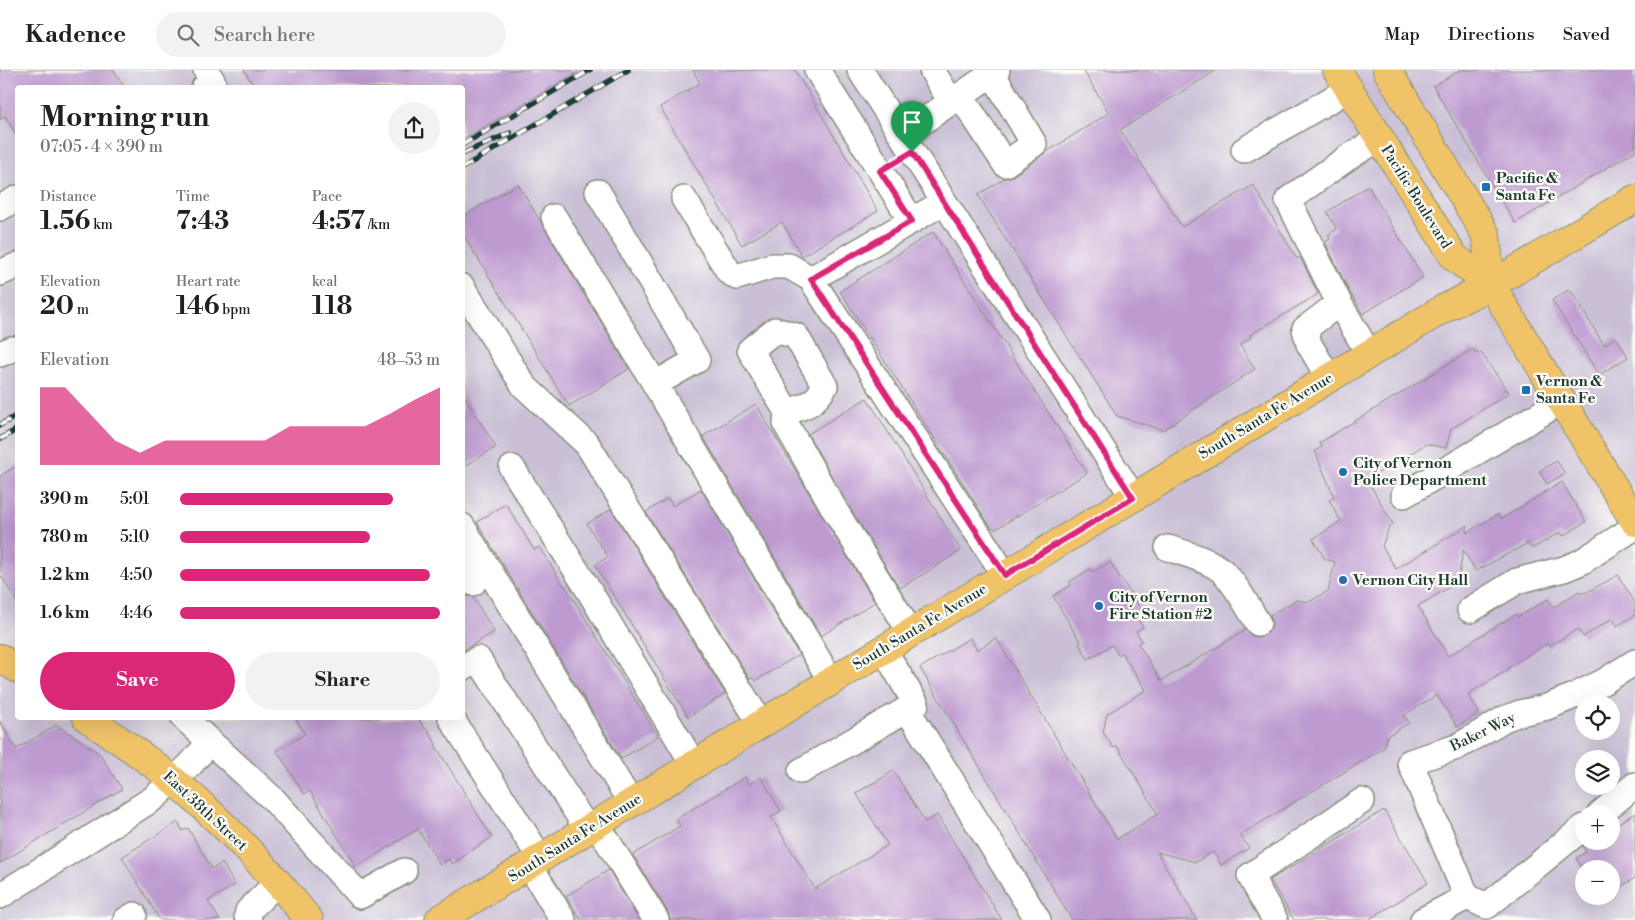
<!DOCTYPE html>
<meta charset="utf-8">
<style>
:root{--surface:#fff;--page:#f2f2f2;--text:#202124;--muted:#757577;--line:#e0e0e0;--accent:#db2777}
body{margin:0;font-family:"Libre Bodoni",serif;background:var(--page);color:var(--text);height:100vh;display:flex;flex-direction:column;font-size:19px;white-space:nowrap}
*{box-sizing:border-box;margin:0}
p{font-size:16px;color:var(--muted)}
.icon{flex:none;width:28px;height:28px;fill:none;stroke:currentColor;stroke-width:2;stroke-linecap:round;stroke-linejoin:round}
.map{position:relative;flex:1;overflow:hidden}
.drawer{position:absolute;left:15px;top:15px;width:450px;height:635px;display:flex;flex-direction:column;background:var(--surface);border-radius:5px;box-shadow:0 5px 20px #0002}
.drawer>*{flex:none}
.fabs{position:absolute;left:1575px;top:625px;display:grid;gap:10px}
.fabs a{display:grid;place-items:center;width:45px;height:45px;border-radius:50%;background:var(--surface);box-shadow:0 5px 20px #0002;font-size:25px}
.pin{position:absolute;display:grid;place-items:center;width:42px;height:42px;color:#fff;margin:-51px -21px;border-radius:50% 50% 50% 0;rotate:-45deg;box-shadow:0 0 5px #0007}
.pin .icon{rotate:45deg}
.round{display:grid;place-items:center;flex:none;width:52px;height:52px;border-radius:26px;background:var(--page)}
.headline{display:flex;align-items:center;justify-content:space-between;height:85px;padding:0 25px}
h1{font-size:28px;font-weight:800;line-height:38px}
.figures{display:grid;grid-template-columns:repeat(3,1fr);gap:8px;height:85px;padding:5px 25px}
.figures div{display:grid;align-content:center}
.figures b{font-size:25px;font-weight:800}
.figures small{font-size:14px;font-weight:400}
.figures p{font-size:14px}
.chart{height:140px;padding:10px 25px}
.chart p{display:flex;justify-content:space-between}
.chart svg{width:100%;height:90px;margin-top:5px;fill:var(--accent);opacity:.7}
.action{display:flex;gap:10px;margin-top:auto;padding:10px 25px}
.action a{flex:1;height:58px;border-radius:30px;background:var(--accent);color:#fff;font-size:20px;font-weight:800;line-height:58px;text-align:center}
.action a+a{background:var(--page);color:var(--text)}
ul{padding:0 25px;list-style:none;font-size:16px}
li{display:grid;grid-template-columns:80px 60px 1fr;align-items:center;height:38px}
li i{height:12px;border-radius:6px;background:var(--accent)}
header{display:flex;align-items:center;gap:30px;box-sizing:border-box;height:70px;padding:0 25px;background:var(--surface);border-bottom:1px solid var(--line)}
header strong{font-size:24px}
nav{display:flex;gap:28px;margin-inline-start:auto;font-size:18px}
.search{width:350px;height:45px;background:var(--page);display:flex;align-items:center;gap:12px;box-sizing:border-box;padding:0 18px;border-radius:28px;color:var(--muted);font-size:19px}
.map>svg:first-child{display:block}
.industrial{fill:#cabfd6;fill-rule:evenodd}
.building{fill:#bd9ad0}
.lines{fill:none;stroke-linecap:round;stroke-linejoin:round}
.minor-casing{stroke:#858f7a;stroke-width:28}
.major-casing{stroke:#858f7a;stroke-width:30}
.minor{stroke:#fff;stroke-width:25}
.major{stroke:#f0c369;stroke-width:28}
.rail-casing{stroke:#1f3d34;stroke-width:5.5}
.rail{stroke:#fdfcf7;stroke-width:4;stroke-dasharray:11;stroke-linecap:butt}
.route-casing{stroke:#fff;stroke-width:10}
.route{stroke:#db2777;stroke-width:6}
.poi-dot{fill:#1f6fb2;stroke:#fdfcf7;stroke-width:2}
.labels{text-anchor:middle;dominant-baseline:central;stroke-width:4.5;stroke-linejoin:round;paint-order:stroke}
.poi-label{font-size:15px;font-weight:bold;fill:#1f3d34;stroke:#fdfcf7;text-anchor:start}
.street-label{font-size:15px;fill:#1f3d34;stroke:#fdfcf7}
</style>
<header>
<strong>Kadence</strong>
<div class="search"><svg class="icon" aria-label="search" viewBox="0 0 24 24"><circle cx="10" cy="10" r="6"/><path d="M15 15l6 6"/></svg>Search here</div>
<nav><a>Map</a><a>Directions</a><a>Saved</a></nav>
</header>
<div class="map">
<svg width="1635" height="850" viewBox="0 0 1635 850">
<rect width="100%" height="100%" fill="#fdfcf7"/>
<filter id="ink" filterUnits="userSpaceOnUse"><feTurbulence type="fractalNoise" baseFrequency=".02" numOctaves="2"/><feDisplacementMap in="SourceGraphic" scale="10" xChannelSelector="R" yChannelSelector="G"/><feConvolveMatrix kernelMatrix="1 2 1 2 8 2 1 2 1" color-interpolation-filters="sRGB"/></filter>
<filter id="wash" filterUnits="userSpaceOnUse"><feTurbulence type="fractalNoise" baseFrequency=".0096" numOctaves="4" result="noise"/><feDisplacementMap in="SourceGraphic" scale="20" xChannelSelector="R" yChannelSelector="G"/><feGaussianBlur stdDeviation="1.12" result="paint"/><feColorMatrix in="noise" values="0 0 0 0 0 0 0 0 0 0 0 0 0 0 0 0 0 1.4 0 .05"/><feComposite in="paint" operator="in"/></filter>
<g filter="url(#wash)">
<rect width="100%" height="100%" fill="#ebe1c0"/>
<path class="industrial" d="M0 0H1635V850H0ZM18 18H462V648H18ZM1584 634H1611V661H1584ZM1584 689H1611V716H1584ZM1584 744H1611V771H1584ZM1584 799H1611V826H1584Z"/>
<g id="blocks">
<path class="building" d="M0 0H114L125 18H18V67L5 46 0 50Z
M244 0H581L462 70V18H255Z
M693 0H795L878 141 802 186 782 152 742 175 660 37 700 13Z
M1083 0H1217L1120 60 1182 157 1253 115 1297 189 1300 187 1318 224 1250 265 1251 267 1240 275 1255 299 1163 360 1117 346 978 125 1005 108 1013 106 1045 83 1109 43Z
M1460 0H1635V81L1515 153 1433 16Z
M518 114 629 299 569 336 462 163V147Z
M1368 116 1423 207 1363 244 1348 219 1325 172 1330 169 1328 165 1337 159 1327 142Z
M933 162 1087 403 996 459 991 457 980 440 840 221Z
M1570 219 1604 275 1616 267 1628 287 1599 305 1552 230Z
M1473 279 1476 284 1480 281 1509 323 1451 359 1446 378 1426 374 1367 410 1393 454 1389 457 1382 476 1396 499 1468 455 1466 463 1498 444 1501 449 1562 412 1586 452 1563 466 1561 462 1535 477 1531 478 1528 473 1476 501 1463 480 1458 512 1418 536 1448 586 1516 544 1518 547 1548 529 1554 537 1579 521 1581 524 1585 522 1586 523 1618 505 1635 533V545L1617 556 1613 548 1583 567 1578 559 1549 576 1547 573 1508 598 1509 599 1468 624 1479 643 1457 657 1437 625 1404 645 1409 653 1387 666 1384 678 1240 765 1249 778 1221 795 1213 782 1196 792 1157 782 1197 850H1072L920 598 970 568 977 580 996 568 1117 769 1158 744 1117 676 1113 678 1103 662 1107 644 1146 620 1122 583 1118 585 1112 575 1088 589 1079 574 1081 573 1053 526 1071 515 1069 512 1090 499 1092 502 1110 492 1146 547 1139 551 1143 557 1136 561 1142 571 1138 573 1161 611 1246 560 1252 566 1258 567 1265 565 1271 559 1272 552 1270 545 1296 530 1309 532 1328 521 1335 492 1325 489 1313 469 1341 451 1329 430 1334 427 1315 381 1322 377 1319 373Z
M462 323 496 377 462 398Z
M867 328 961 481 902 517H899L848 435 808 364Z
M756 334 824 449 875 532 821 566 703 366Z
M1557 391 1565 404 1547 414 1539 401Z
M18 395V534L0 504V406Z
M701 419 799 585 755 611 753 608 750 609 646 442 668 428 673 436Z
M506 434 534 480 540 477 563 515 564 514 658 666 621 689 477 452Z
M611 439 725 624 688 647 595 495 608 487 587 454Z
M462 522 467 526 473 527 494 562 462 581Z
M295 648H418L425 659 427 658 436 674 435 675 492 767 452 794 449 789 440 795 418 759 356 797 310 721 304 724 277 681 305 664Z
M0 651 16 679 57 655 100 684 122 719 0 793Z
M894 701 925 752 937 745 1002 850H670L668 842 633 785 680 756 676 749 745 707 749 714 761 707 781 741 771 747 815 819 888 775 856 723Z
M1384 740 1428 813 1368 850H1294L1270 810Z
M1635 743V808L1611 823V799H1584V801L1576 788 1586 782 1583 776 1589 771H1611V758Z
M178 752 183 761 188 758 212 799 222 793 235 815 208 831 220 850H160L122 787Z
M609 800 639 850H581L566 826Z"/>
</g>
</g>
<g filter="url(#ink)">
<use href="#blocks" fill-opacity="0" stroke="#858f7a" stroke-width="1"/>
<g class="lines">
<g class="minor-casing">
<path id="minor" d="M817 0 912 151
M860 0 1133 427
M932 0 951 32
M204 18 213 12 206 0
M960 25 1005 94 1034 74 992 3
M902 66 997 0
M1244 80 1349 19
M598 122 697 290 655 314
M684 129 729 202 737 207 772 196H789L811 209
M944 132 811 209 1005 505
M0 138 18 128
M554 147 655 314 831 611
M0 203 18 195
M462 217 524 316 587 374 761 654
M1339 233 1369 284
M0 284 12 279H18
M1329 308 1309 274 1305 259 1339 233 1288 130 1350 86 1379 69
M787 342C806 336 815 334 825 316L796 266 775 260 750 280 787 342 786 354 836 442 911 563
M512 398 588 519 694 695
M1404 425 1562 331
M462 456 631 733
M1168 478C1184 483 1210 490 1222 501 1237 515 1247 536 1258 553
M462 497 473 513
M1470 540 1517 511 1564 499 1581 492 1635 457
M462 598 478 589 588 760
M907 639 1038 850
M184 648 274 730 360 826 404 801
M451 648 541 789
M801 701 916 634 884 580
M1600 744 1635 715
M597 754 656 850
M530 796 563 850
M0 826 154 728 190 695 210 672
M1467 827 1487 836 1584 757
M126 850 134 845
M249 850 247 846 248 841 277 813
M1275 850 1250 806 1362 731
M1423 850 1467 827 1410 692 1457 677 1504 649 1520 643 1547 637 1574 626 1603 612 1635 592"/>
</g>
<g class="major-casing">
<path id="major" d="M1337 0 1454 187 1491 215 1635 452
M1387 0 1486 165 1491 215
M0 588 18 599
M87 648C116 668 146 687 173 710 223 752 269 799 309 850
M439 850 1443 239 1491 215 1635 129"/>
</g>
<use href="#minor" class="minor"/>
<use href="#major" class="major"/>
<g class="rail-casing">
<path id="rail" d="M462 75 590 0
M462 84 510 63
M462 98 628 0
M0 355 18 345
M0 369 18 359"/>
</g>
<use href="#rail" class="rail"/>
</g>
</g>
<g class="lines" filter="url(#ink)">
<g class="route-casing">
<path id="route" d="M912 82 1133 428 1005 505 811 209 912 151 880 101Z"/>
</g>
<use href="#route" class="route"/>
</g>
<g class="poi-dot">
<rect x="1481" y="112" width="10" height="10" rx="2.5"/>
<rect x="1521" y="315" width="10" height="10" rx="2.5"/>
<circle cx="1343" cy="402" r="5"/>
<circle cx="1343" cy="510" r="5"/>
<circle cx="1099" cy="536" r="5"/>
</g>
<g class="labels">
<g class="poi-label">
<text x="1496" y="108">Pacific &amp;<tspan x="1496" dy="17">Santa Fe</tspan></text>
<text x="1536" y="311">Vernon &amp;<tspan x="1536" dy="17">Santa Fe</tspan></text>
<text x="1353" y="393">City of Vernon<tspan x="1353" dy="17">Police Department</tspan></text>
<text x="1353" y="510">Vernon City Hall</text>
<text x="1109" y="527">City of Vernon<tspan x="1109" dy="17">Fire Station #2</tspan></text>
</g>
<g class="street-label">
<text transform="translate(1416 127) rotate(58)">Pacific Boulevard</text>
<text transform="translate(1266 346) rotate(-31)">South Santa Fe Avenue</text>
<text transform="translate(920 557) rotate(-31)">South Santa Fe Avenue</text>
<text transform="translate(1483 662) rotate(-26)">Baker Way</text>
<text transform="translate(205 741) rotate(43)">East 38th Street</text>
<text transform="translate(575 768) rotate(-32)">South Santa Fe Avenue</text>
</g>
</g>
</svg>
<div class="fabs">
<a><svg class="icon" aria-label="locate" viewBox="0 0 24 24"><circle cx="12" cy="12" r="6"/><path d="M12 2v4M12 18v4M2 12h4M18 12h4"/></svg></a>
<a><svg class="icon" aria-label="layers" viewBox="0 0 24 24"><path d="M12 4l9 5-9 5-9-5zM3 14l9 5 9-5"/></svg></a>
<a>+</a>
<a>−</a>
</div>
<div class="pin" style="left:912px;top:82px;background:#1e9e55"><svg class="icon" aria-label="arrive" viewBox="0 0 24 24"><path d="M6 21V4h12l-3 4 3 4H6"/></svg></div>
<section class="drawer">
<div class="headline"><div><h1>Morning run</h1><p>07:05 · 4 × 390 m</p></div><a class="round"><svg class="icon" aria-label="share" viewBox="0 0 24 24"><path d="M12 15V3M7 8l5-5 5 5M5 13v7h14v-7"/></svg></a></div>
<div class="figures">
<div><p>Distance</p><b>1.56<small> km</small></b></div>
<div><p>Time</p><b>7:43</b></div>
<div><p>Pace</p><b>4:57<small> /km</small></b></div>
</div>
<div class="figures">
<div><p>Elevation</p><b>20<small> m</small></b></div>
<div><p>Heart rate</p><b>146<small> bpm</small></b></div>
<div><p>kcal</p><b>118</b></div>
</div>
<div class="chart"><p><span>Elevation</span>48–53 m</p>
<svg viewBox="0 0 160 44" preserveAspectRatio="none"><path d="M0 44V6L10 6L20 19L30 32L40 38L50 32L60 32L70 32L80 32L90 32L100 25L110 25L120 25L130 25L140 19L150 12L160 6V44z"/></svg>
</div>
<ul>
<li><b>390 m</b>5:01<i style="width:82%"></i></li>
<li><b>780 m</b>5:10<i style="width:73%"></i></li>
<li><b>1.2 km</b>4:50<i style="width:96%"></i></li>
<li><b>1.6 km</b>4:46<i style="width:100%"></i></li>
</ul>
<div class="action"><a>Save</a><a>Share</a></div>
</section>
</div>
